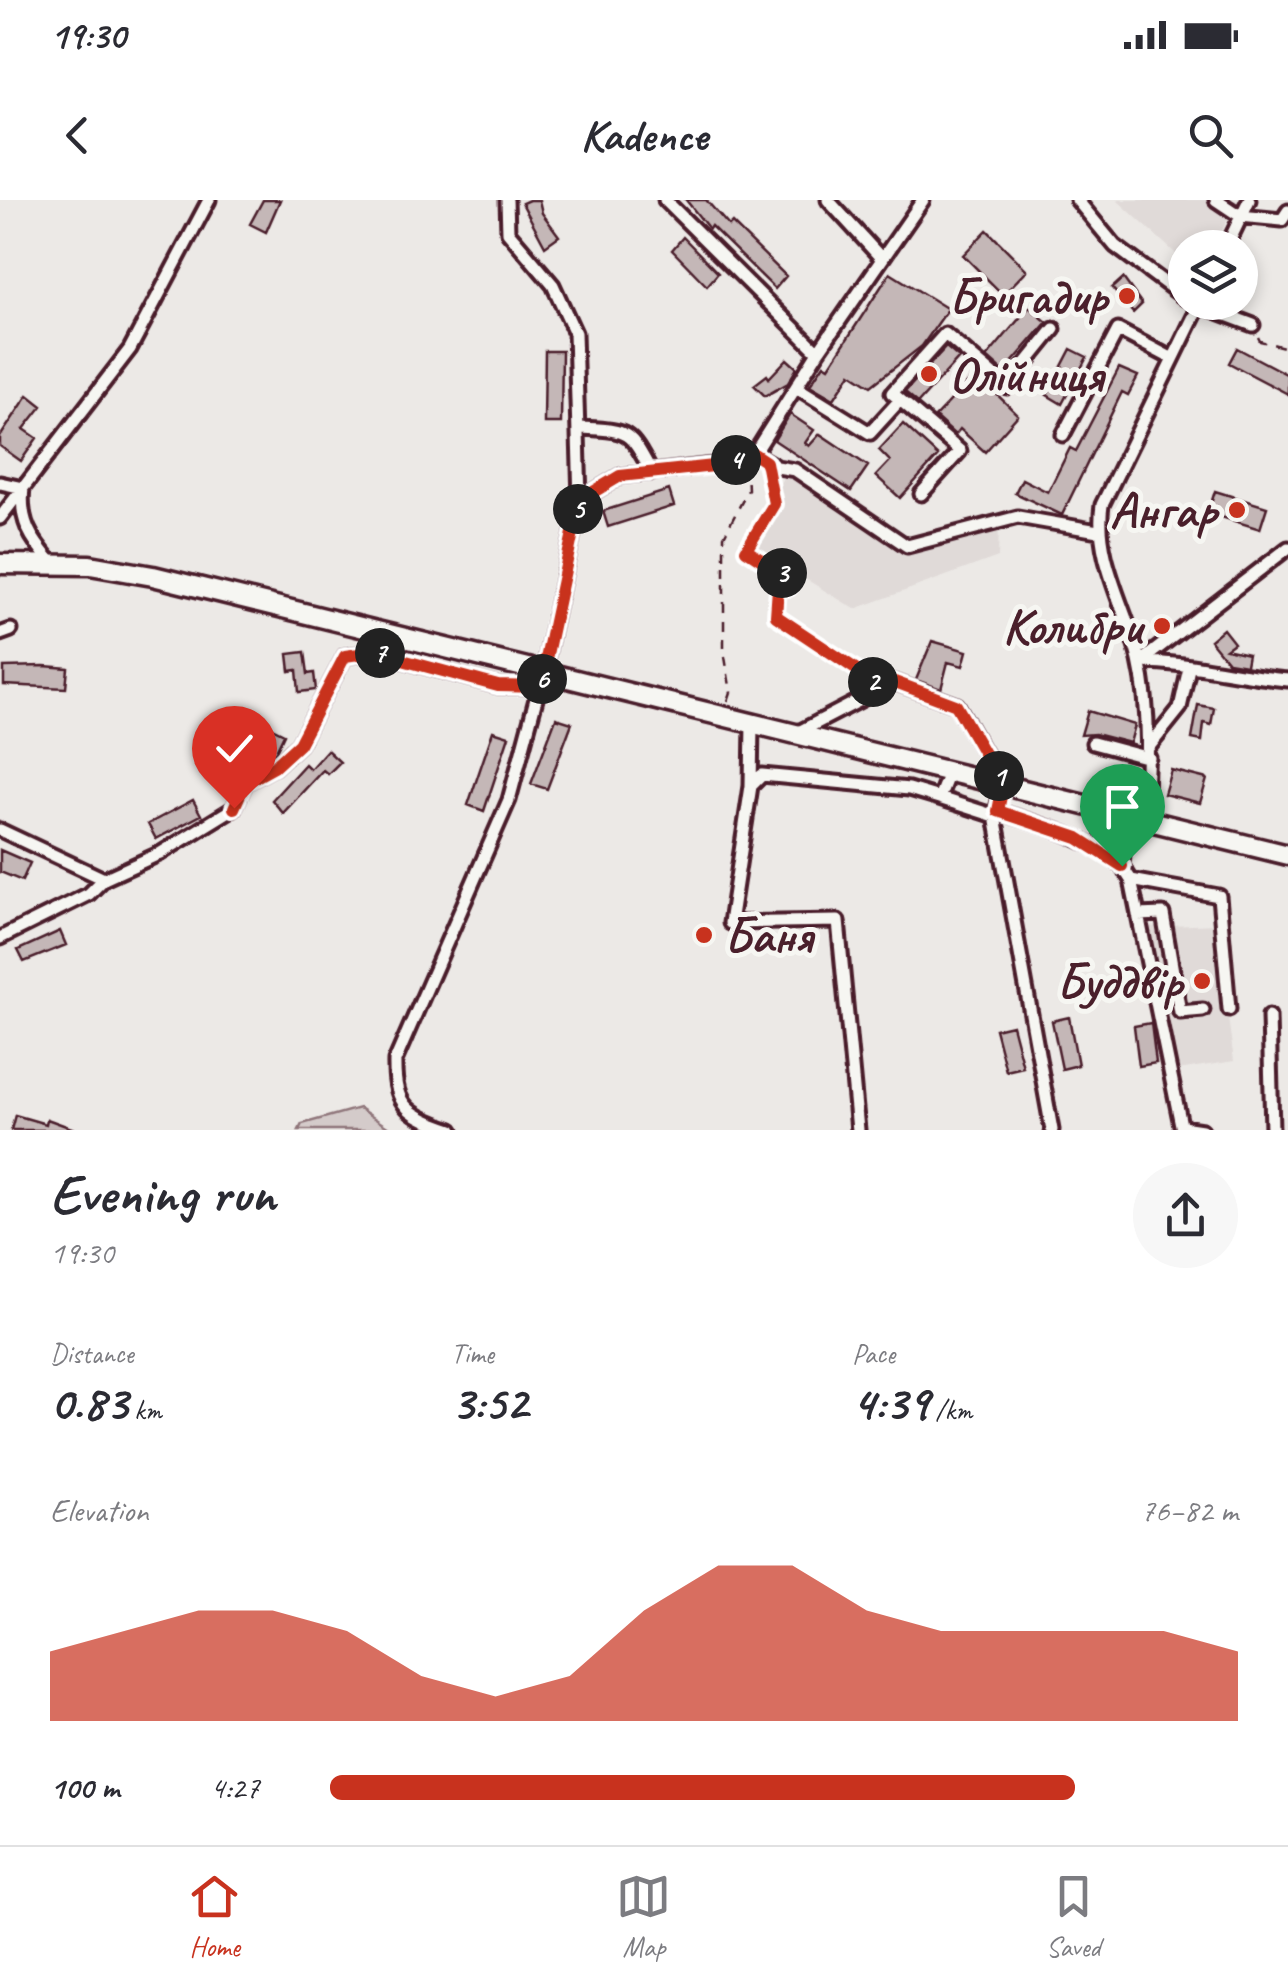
<!DOCTYPE html>
<meta charset="utf-8">
<style>
:root{--surface:#fff;--page:#f7f7f7;--text:#2b2b33;--muted:#7c7c81;--line:#e1e1e2;--accent:#c8321e}
body{margin:0;font-family:Caveat,sans-serif;background:var(--page);color:var(--text);height:100vh;display:flex;flex-direction:column;font-size:38px;white-space:nowrap}
*{box-sizing:border-box;margin:0}
p{font-size:32px;color:var(--muted)}
.icon{flex:none;width:55px;height:55px;fill:none;stroke:currentColor;stroke-width:2;stroke-linecap:round;stroke-linejoin:round}
.map{position:relative;height:930px;overflow:hidden}
.details{display:flex;flex-direction:column;background:var(--surface);flex:1}
.details>*{flex:none}
.tools{position:absolute;left:1168px;top:30px;display:grid;gap:20px}
.tools a{display:grid;place-items:center;width:90px;height:90px;border-radius:50%;background:var(--surface);box-shadow:0 5px 15px #0003;font-size:50px}
.pin{position:absolute;display:grid;place-items:center;width:85px;height:85px;color:#fff;margin:-102px -42px;border-radius:50% 50% 50% 0;rotate:-45deg;box-shadow:0 0 10px #0007}
.pin .icon{rotate:45deg}
.km{position:absolute;width:50px;height:50px;margin:-25px;border-radius:50%;background:#222;color:#fff;font-size:28px;line-height:50px;text-align:center}
.round{display:grid;place-items:center;flex:none;width:105px;height:105px;border-radius:52px;background:var(--page)}
.summary{display:flex;align-items:center;justify-content:space-between;height:170px;padding:0 50px}
h1{font-size:55px;font-weight:600;line-height:75px}
.figures{display:grid;grid-template-columns:repeat(3,1fr);gap:15px;height:170px;padding:10px 50px}
.figures div{display:grid;align-content:center}
.figures b{font-size:50px;font-weight:600}
.figures small{font-size:28px;font-weight:400}
.figures p{font-size:28px}
.chart{height:280px;padding:20px 50px}
.chart p{display:flex;justify-content:space-between}
.chart svg{width:100%;height:180px;margin-top:10px;fill:var(--accent);opacity:.7}
ul{padding:0 50px;list-style:none;font-size:32px}
li{display:grid;grid-template-columns:160px 120px 1fr;align-items:center;height:75px}
li i{height:25px;border-radius:12px;background:var(--accent)}
.status{display:flex;justify-content:space-between;align-items:center;height:70px;padding:0 50px;background:var(--surface);direction:ltr}
.status svg{height:28px;fill:currentColor}
header{display:flex;justify-content:space-between;align-items:center;height:130px;padding:0 50px;background:var(--surface);font-size:45px;font-weight:600}
.menu{display:flex;justify-content:space-around;align-items:center;height:140px;border-top:2px solid var(--line);background:var(--surface);font-size:28px;color:var(--muted)}
.menu a{display:grid;justify-items:center;gap:5px}
.menu .active{color:var(--accent)}
.map>svg:first-child{display:block}
.built{fill:#e0dad8}
.green{fill:#d4cbca;stroke:#8f757a;stroke-width:2.5}
.building{fill:#c4b7b7;stroke:#4a1f2b;stroke-width:2.5}
.lines{fill:none;stroke-linecap:round;stroke-linejoin:round}
.minor-casing{stroke:#4a1f2b;stroke-width:19}
.highway-casing{stroke:#4a1f2b;stroke-width:25}
.path{stroke:#4a1f2b;stroke-width:2.5;stroke-dasharray:10 8;stroke-linecap:butt}
.minor{stroke:#f6f6f2;stroke-width:11}
.highway{stroke:#f6f6f2;stroke-width:18}
.route-casing{stroke:#fff;stroke-width:20}
.route{stroke:#c8321e;stroke-width:12}
.poi-dot{fill:#c8321e;stroke:#f6f6f2;stroke-width:4}
.labels{text-anchor:middle;dominant-baseline:central;stroke-width:10;stroke-linejoin:round;paint-order:stroke}
.poi-label{font-size:50px;font-weight:bold;fill:#4a1f2b;stroke:#f6f6f2;text-anchor:end}
</style>
<div class="status"><b>19:30</b><svg viewBox="0 0 49 12"><path d="M0 12V9h3v3zM5 12V6h3v6zM10 12V3h3v9zM15 12V0h3v12zM26 1h20v11H26zM47 4h2v5h-2z"/></svg></div>
<header><svg class="icon" aria-label="back" viewBox="0 0 24 24"><path d="M15 5l-7 7 7 7"/></svg>Kadence<svg class="icon" aria-label="search" viewBox="0 0 24 24"><circle cx="10" cy="10" r="6"/><path d="M15 15l6 6"/></svg></header>
<div class="map">
<svg width="1288" height="930" viewBox="0 0 1288 930">
<rect width="100%" height="100%" fill="#ece9e6"/>
<filter id="ink" filterUnits="userSpaceOnUse"><feTurbulence type="fractalNoise" baseFrequency=".01" numOctaves="2"/><feDisplacementMap in="SourceGraphic" scale="20" xChannelSelector="R" yChannelSelector="G"/><feConvolveMatrix kernelMatrix="1 2 1 2 8 2 1 2 1" color-interpolation-filters="sRGB"/></filter>
<g filter="url(#ink)">
<path class="built" d="M1117 0H1238L1213 47 1185 48V62Z
M786 273 887 343 999 323 998 357 855 409 745 342Z
M1215 724 1234 861 1178 870 1149 727Z"/>
<path class="green" d="M359 908 392 930H299L302 924Z"/>
<path class="building" d="M263 0H280L266 32 250 24Z
M529 0H539L542 13 559 36 545 46 522 3Z
M686 0H706L729 26 732 23 786 76 775 89 711 26 709 29Z
M987 30 1027 70 1003 95 963 55Z
M683 37 718 73 707 86 672 50Z
M890 73 948 109 922 146 871 186 851 173 834 199 810 185 824 164 829 167Z
M1123 78 1142 104 1133 113 1112 88Z
M1029 107 1047 122 1004 172 987 157Z
M946 147 959 158 918 203 905 192Z
M1237 148 1288 175V194L1229 163Z
M1071 149 1087 157 1062 204 1047 195Z
M545 151H562L561 223H544Z
M787 159 797 168 788 183 765 196 754 185 767 175 769 178Z
M1119 168 1138 176 1128 195 1122 192 1062 315 1015 293 1022 279 1048 292 1070 248 1076 251Z
M976 174 1018 215 985 252 960 229 955 235 935 217Z
M28 195 42 206 24 229 37 238 21 261 0 246V237Z
M790 214 814 230 805 243 809 246 820 234 868 266 851 291 774 240Z
M903 224 938 256 900 298 876 276 890 261 879 250Z
M669 290 674 306 608 327 603 311Z
M1215 291 1267 307 1260 329 1208 313Z
M1223 429 1234 443 1226 449 1248 454 1246 465 1228 462 1210 440Z
M932 441 967 451 963 466 948 462 941 489 916 480Z
M305 452 308 474 314 473 316 490 299 492 297 470 290 471 288 454Z
M44 466 68 468 66 488 4 485V467Z
M1198 505 1214 508 1211 525 1204 523 1202 541 1192 539Z
M1088 511 1135 525 1130 543 1095 534 1081 535Z
M556 518 572 523 547 589 531 584Z
M264 524 284 534 275 553 255 543Z
M493 531 509 536 484 611 468 605Z
M327 550 340 562 328 574 323 570 283 613 272 600 305 564 310 569Z
M1171 570 1207 579 1200 603 1164 594Z
M193 600 201 615 156 639 148 624Z
M0 650 30 663 22 681 0 672Z
M60 731 66 745 24 762 18 750Z
M1069 817 1078 865 1062 869 1052 821Z
M1151 823 1156 863 1139 866 1134 826Z
M1012 825 1023 867 1006 871 995 829Z
M15 915 46 924 47 919 77 930H11Z"/>
<g class="lines">
<g class="minor-casing">
<path id="minor" d="M507 0 508 32 553 85 575 133 580 300
M665 0 818 152
M828 0 881 58
M1077 0 1115 46 1185 98
M1216 0 1240 16 1282 20 1288 11
M1226 48 1249 0
M1192 102 1253 125
M796 187 870 233 900 200
M580 228C630 231 628 229 652 273
M1063 235 1118 130 1173 159
M754 254 777 267 795 270 907 346 1018 317 1098 331
M0 283 23 288C19 321 31 339 52 363
M921 294 960 251 892 193 945 134 1007 187 1054 129
M0 318 130 149 209 0
M0 434 11 430
M1140 462 1288 348
M1140 462C1189 462 1239 476 1288 480
M752 523 751 586 730 723 838 721 858 930
M795 534 895 482 957 505 1003 586 995 616 1052 930
M1093 543 1149 558
M1148 548 1180 508 1189 468
M751 586 762 575 909 589 939 598 949 573
M939 598 995 616
M998 611C1042 626 1086 636 1122 666
M1126 617 1122 666 1131 680 1182 930
M1144 621C1148 569 1151 512 1139 460 1127 409 1094 358 1102 305L1201 102
M0 630 104 679
M1102 649 1104 612
M1131 680 1219 696 1229 809
M1138 715 1163 714 1180 812 1203 810
M0 738 89 694 104 679 161 653 234 608 245 583 274 567 299 544 345 456 373 452 498 486 540 487
M1269 816 1272 930
M1182 927 1202 930
M452 930C410 915 394 909 395 861L509 600 544 469 580 300 620 276 714 265 754 254 818 152 923 0"/>
</g>
<g class="highway-casing">
<path id="highway" d="M0 364 90 365 153 376 1288 655"/>
</g>
<path class="path" d="M1258 137 1260 141 1288 148
M769 277 774 304 746 350 785 375 789 388H777L776 416 873 482
M728 501 731 492 724 451V336L748 290 747 268"/>
<use href="#minor" class="minor"/>
<use href="#highway" class="highway"/>
</g>
</g>
<g class="lines" filter="url(#ink)">
<g class="route-casing">
<path id="route" d="M234 608 245 583 274 567 299 544 345 456 373 452 498 486 540 487 580 300 620 276 714 266 754 254 766 262 774 304 746 350 785 375 789 388H778L776 416 884 488 895 482 956 505 1003 586 998 611 1078 638 1122 666"/>
</g>
<use href="#route" class="route"/>
</g>
<g class="poi-dot">
<circle cx="1127" cy="96" r="10"/>
<circle cx="929" cy="174" r="10"/>
<circle cx="1237" cy="310" r="10"/>
<circle cx="1162" cy="426" r="10"/>
<circle cx="704" cy="735" r="10"/>
<circle cx="1202" cy="781" r="10"/>
</g>
<g class="labels">
<g class="poi-label">
<text x="1107" y="96">Бригадир</text>
<text x="949" y="174" text-anchor="start">Олійниця</text>
<text x="1217" y="310">Ангар</text>
<text x="1142" y="426">Колибри</text>
<text x="724" y="735" text-anchor="start">Баня</text>
<text x="1182" y="781">Буддвір</text>
</g>
</g>
</svg>
<div class="tools">
<a><svg class="icon" aria-label="layers" viewBox="0 0 24 24"><path d="M12 4l9 5-9 5-9-5zM3 14l9 5 9-5"/></svg></a>
</div>
<div class="pin" style="left:1122px;top:666px;background:#1e9e55"><svg class="icon" aria-label="arrive" viewBox="0 0 24 24"><path d="M6 21V4h12l-3 4 3 4H6"/></svg></div>
<div class="pin" style="left:234px;top:608px;background:#d93025"><svg class="icon" aria-label="check" viewBox="0 0 24 24"><path d="M5 12l5 5 9-10"/></svg></div>
<b class="km" style="left:999px;top:576px">1</b>
<b class="km" style="left:873px;top:482px">2</b>
<b class="km" style="left:782px;top:373px">3</b>
<b class="km" style="left:736px;top:260px">4</b>
<b class="km" style="left:578px;top:309px">5</b>
<b class="km" style="left:542px;top:479px">6</b>
<b class="km" style="left:380px;top:453px">7</b>
</div>
<section class="details">
<div class="summary"><div><h1>Evening run</h1><p>19:30</p></div><a class="round"><svg class="icon" aria-label="share" viewBox="0 0 24 24"><path d="M12 15V3M7 8l5-5 5 5M5 13v7h14v-7"/></svg></a></div>
<div class="figures">
<div><p>Distance</p><b>0.83<small> km</small></b></div>
<div><p>Time</p><b>3:52</b></div>
<div><p>Pace</p><b>4:39<small> /km</small></b></div>
</div>
<div class="chart"><p><span>Elevation</span>76–82 m</p>
<svg viewBox="0 0 160 44" preserveAspectRatio="none"><path d="M0 44V27L10 22L20 17L30 17L40 22L50 33L60 38L70 33L80 17L90 6L100 6L110 17L120 22L130 22L140 22L150 22L160 27V44z"/></svg>
</div>
<ul>
<li><b>100 m</b>4:27<i style="width:82%"></i></li>
</ul>
</section>
<nav class="menu">
<a class="active"><svg class="icon" aria-label="home" viewBox="0 0 24 24"><path d="M3 11l9-7 9 7M6 9v11h12V9"/></svg>Home</a>
<a><svg class="icon" aria-label="map" viewBox="0 0 24 24"><path d="M3 6l6-2 6 2 6-2v14l-6 2-6-2-6 2zM9 4v14M15 6v14"/></svg>Map</a>
<a><svg class="icon" aria-label="saved" viewBox="0 0 24 24"><path d="M7 4h10v16l-5-4-5 4z"/></svg>Saved</a>
</nav>
